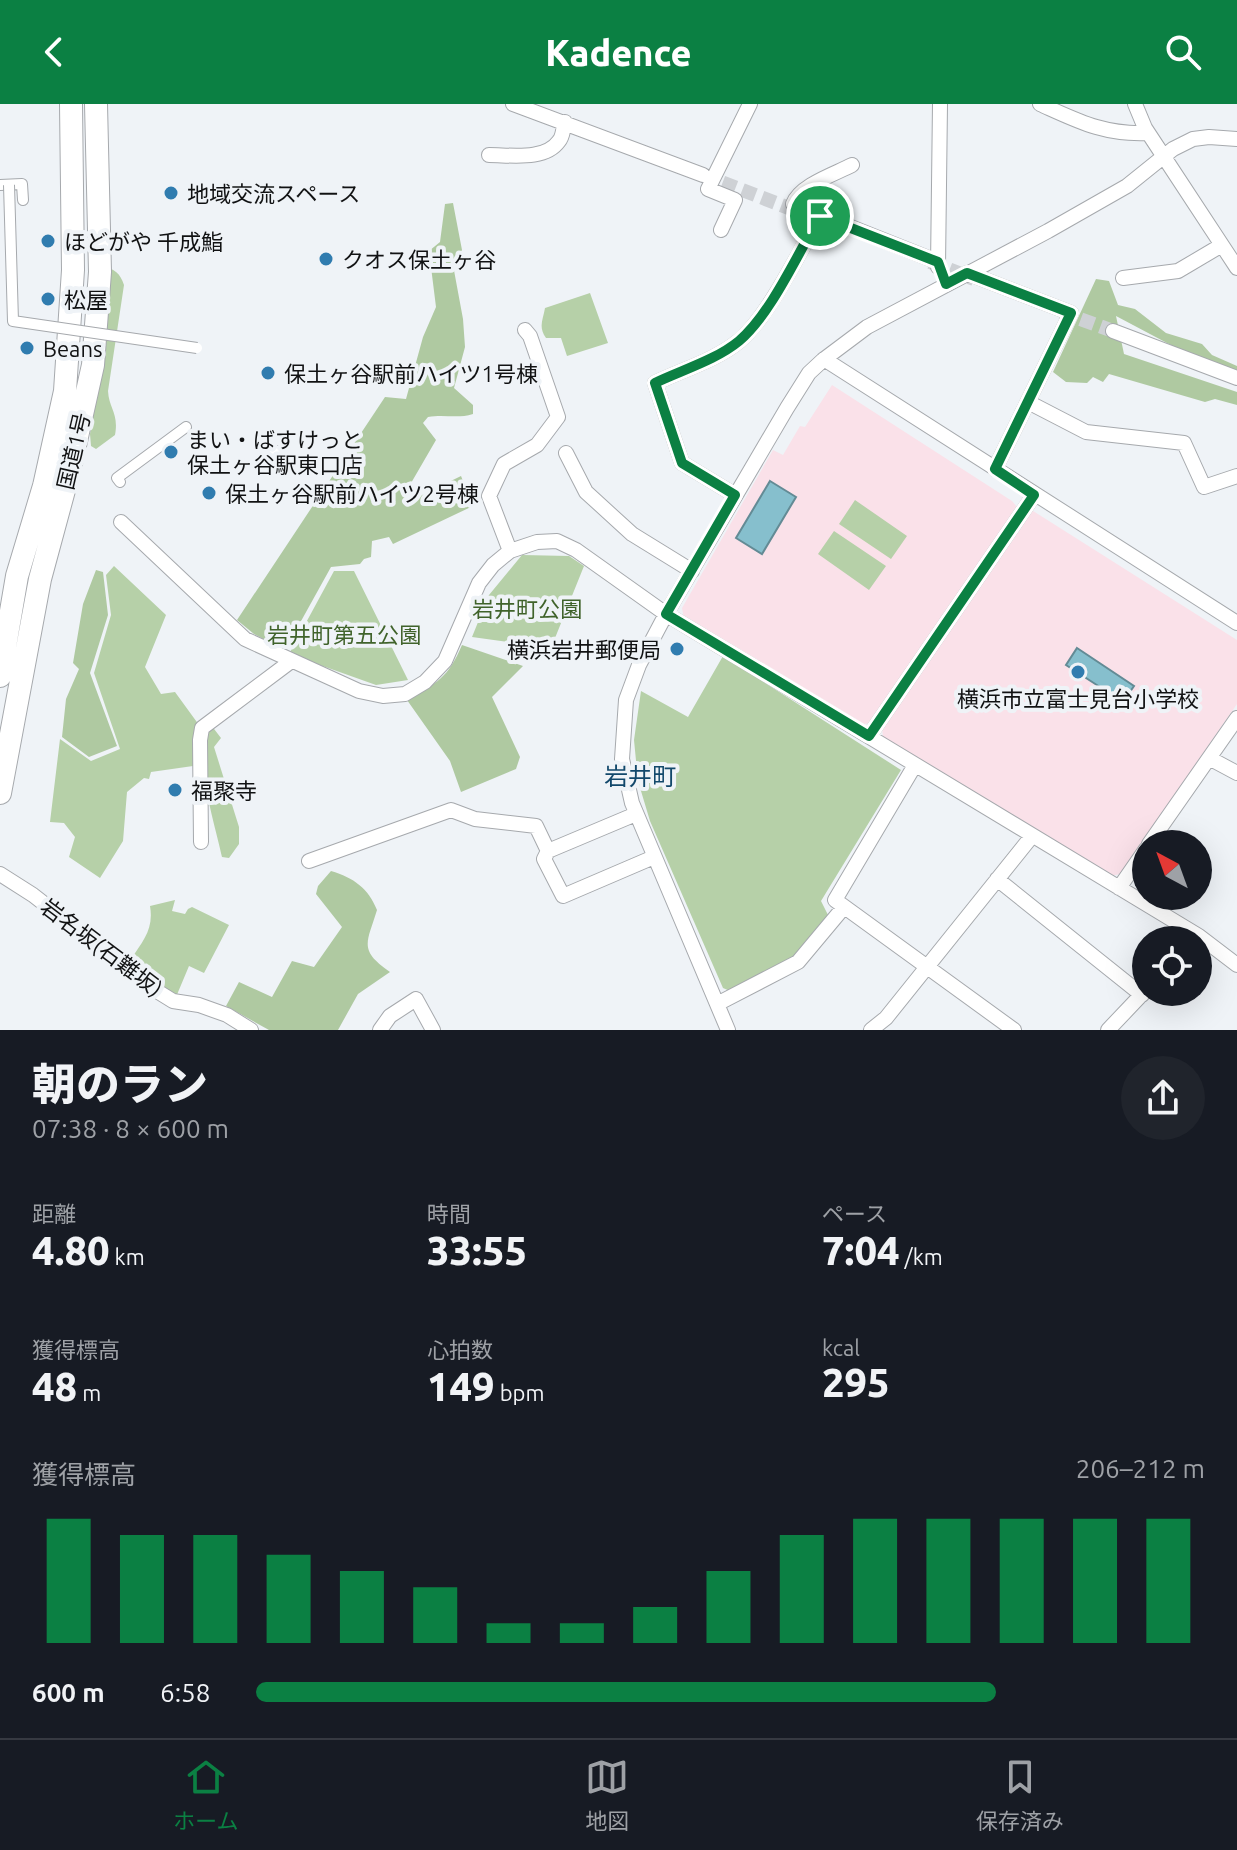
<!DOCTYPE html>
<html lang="ja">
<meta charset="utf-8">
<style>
:root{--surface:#171b24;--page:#20242c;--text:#f1f3f6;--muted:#9ea1a6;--line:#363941;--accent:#0b8043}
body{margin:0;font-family:Ubuntu,"Noto Sans JP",sans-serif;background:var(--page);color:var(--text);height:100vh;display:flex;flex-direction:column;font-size:30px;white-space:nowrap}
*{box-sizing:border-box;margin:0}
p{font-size:26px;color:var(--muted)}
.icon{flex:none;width:44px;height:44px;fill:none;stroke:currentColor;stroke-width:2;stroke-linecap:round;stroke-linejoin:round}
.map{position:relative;height:926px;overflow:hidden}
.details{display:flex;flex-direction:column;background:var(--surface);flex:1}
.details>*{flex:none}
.needle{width:52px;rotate:319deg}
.fabs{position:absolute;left:1132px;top:726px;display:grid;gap:16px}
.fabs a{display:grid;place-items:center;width:80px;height:80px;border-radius:50%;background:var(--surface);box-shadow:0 8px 32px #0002;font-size:40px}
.pin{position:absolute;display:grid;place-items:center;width:68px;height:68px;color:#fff;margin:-34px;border:4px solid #fff;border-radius:50%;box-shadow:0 2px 8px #0007}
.round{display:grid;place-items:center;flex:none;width:84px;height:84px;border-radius:42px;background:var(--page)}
.headline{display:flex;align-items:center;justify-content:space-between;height:136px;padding:0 32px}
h1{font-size:44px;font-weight:800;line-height:60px}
.figures{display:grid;grid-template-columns:repeat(3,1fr);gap:12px;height:136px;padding:8px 32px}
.figures div{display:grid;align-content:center}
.figures b{font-size:40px;font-weight:800}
.figures small{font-size:22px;font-weight:400}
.figures p{font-size:22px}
.chart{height:224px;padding:16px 32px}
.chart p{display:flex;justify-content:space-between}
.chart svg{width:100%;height:144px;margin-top:8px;stroke:var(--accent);stroke-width:6}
ul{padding:0 32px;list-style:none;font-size:26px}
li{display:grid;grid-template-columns:128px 96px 1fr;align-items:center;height:60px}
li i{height:20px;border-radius:10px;background:var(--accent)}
header{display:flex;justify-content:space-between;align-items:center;height:104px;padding:0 32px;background:var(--accent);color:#fff;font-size:36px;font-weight:800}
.menu{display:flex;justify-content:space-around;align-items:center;height:112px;border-top:2px solid var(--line);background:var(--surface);font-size:22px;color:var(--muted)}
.menu a{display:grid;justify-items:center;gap:4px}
.menu .selected{color:var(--accent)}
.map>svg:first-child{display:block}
.education{fill:#fae1e9}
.green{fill:#b6d0a8}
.forest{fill:#afc9a1}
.water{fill:#86bfcd;stroke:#638b95;stroke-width:2}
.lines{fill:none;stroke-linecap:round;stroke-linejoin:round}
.minor-tunnel{stroke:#ced1d5;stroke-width:14;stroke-dasharray:14 7;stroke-linecap:butt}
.pedestrian-casing{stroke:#a6a9ad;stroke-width:12}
.minor-casing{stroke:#a6a9ad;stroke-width:16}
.trunk-casing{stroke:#a6a9ad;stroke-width:24}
.pedestrian{stroke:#fff;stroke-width:10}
.minor{stroke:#fff;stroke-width:14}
.trunk{stroke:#fff;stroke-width:22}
.pedestrian-bridge-casing{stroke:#a6a9ad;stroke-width:12;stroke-linecap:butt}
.pedestrian-bridge{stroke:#fff;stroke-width:10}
.route-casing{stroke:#fff;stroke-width:16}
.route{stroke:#0b8043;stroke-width:10}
.poi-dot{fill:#307caf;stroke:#eff3f7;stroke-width:3}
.labels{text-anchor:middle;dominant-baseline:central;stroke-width:8;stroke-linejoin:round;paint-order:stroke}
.poi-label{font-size:22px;fill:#111213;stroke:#eff3f7;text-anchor:start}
.street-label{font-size:22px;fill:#111213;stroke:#eff3f7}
.park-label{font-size:22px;fill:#40632b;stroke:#eff3f7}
.neighbourhood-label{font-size:24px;fill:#12486b;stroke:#eff3f7}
</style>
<header><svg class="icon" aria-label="back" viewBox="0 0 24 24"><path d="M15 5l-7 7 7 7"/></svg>Kadence<svg class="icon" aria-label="search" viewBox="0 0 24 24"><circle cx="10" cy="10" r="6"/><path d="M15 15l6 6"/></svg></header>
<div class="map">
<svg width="1237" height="926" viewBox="0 0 1237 926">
<rect width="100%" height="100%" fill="#eff3f7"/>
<path class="education" d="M832 281 1012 397 1018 404 871 619 864 620 684 515 682 504 773 346 783 351 800 322 805 323Z
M1030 405 1237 536V600L1120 770 1111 772 883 633 882 624Z"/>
<path class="green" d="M102 162C115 165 120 169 124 181L108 287C109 305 119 309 115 331L96 345 91 342 90 330 104 247Z
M590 189 608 239 567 252 561 234H546C538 223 543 216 545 204Z
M855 396 907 432 891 455 839 420Z
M834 427 886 462 869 486 818 450Z
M522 451 569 452 584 462 551 544 472 533 489 491Z
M114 462 166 511 145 563 161 590 175 588 199 621 193 662 151 668 149 675 144 674 127 688 123 737 100 774 69 753 75 733 64 719 50 718 60 635 91 657 120 645 94 569 111 511 106 471Z
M334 467H354L408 576 376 581 289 550Z
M723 552 901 666 821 797 829 813 794 853 730 887 723 884 650 717 638 677 634 636 641 587 688 613Z
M211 621 221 634 214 643 239 723V740L229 754 222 753C216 723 190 645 211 621Z
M175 796 172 807 185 810 188 805 192 803 229 821 204 869 189 862 176 893 131 855C143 837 154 825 150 802Z"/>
<path class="forest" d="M453 99 462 146 453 161 463 215 465 243 454 284 473 301V310C457 315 445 310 428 313L423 319 436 336 407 386 412 396 461 372 473 402 393 440 389 433 372 437 371 453 364 455 360 460 331 463 285 546 254 530 237 516 385 293 406 295 423 233 436 203 429 147 440 138 445 100Z
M1096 175 1109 177 1118 201 1135 205 1166 229 1202 240 1212 251 1237 262V268L1184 248 1116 212 1124 250 1237 288V301L1215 295 1205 298 1109 270 1103 278 1093 273 1087 279 1066 278 1053 268Z
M96 466 103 468 108 511 90 569 117 642 89 653 62 633 66 595 79 565 73 559 83 500Z
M462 541 523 562 492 593 520 653 516 665 461 688 450 657 407 596C437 579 448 574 462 541Z
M331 767C354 774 368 784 377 806 367 839 358 846 390 868L358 890 338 926H269L226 902 239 878 272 893 292 857 314 863 342 823 316 790 318 782Z"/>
<path class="water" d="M770 377 796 393 762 450 736 434Z
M1077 544 1134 582 1123 598 1066 561Z"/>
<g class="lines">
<path class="minor-tunnel" d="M703 71 802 109
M930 158 974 175
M1061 208 1113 227"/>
<g class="pedestrian-casing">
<path id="pedestrian" d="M0 81 22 80 23 96
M276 347 282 355 277 359 271 350Z
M120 378 117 374 186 323"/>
</g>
<g class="minor-casing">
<path id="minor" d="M513 0 703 71
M1040 0C1078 17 1104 31 1148 29
M1135 0 1145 24 1237 164
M489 51C511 51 545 57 559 37 563 33 563 24 565 18
M852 61C835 70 800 81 793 100L938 158
M721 126 735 96 708 85 750 0
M938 163 940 0
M967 169 1071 209 995 365
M1123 174 1178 167 1222 141
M1113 227 1237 274
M824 255 1237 519
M1028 298 1086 328 1184 339 1204 383 1237 372
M566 349 586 388 632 430 692 467
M735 391 682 359 655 279C682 266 716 256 739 237 769 212 799 148 820 112
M121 418 245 535 359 587 383 592 405 590 425 578 445 557 479 479 493 461 510 447 537 438 557 437 576 446 666 510 1199 832 1237 861
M510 447 489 392 504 360 537 341 558 313 530 232 525 226
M869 632 1034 391
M1209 654 1237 669
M915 661 835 796 1014 926
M201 738 200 636 202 624 290 558
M1149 740 1237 614
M548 747 544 755 563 792 654 753
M309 757 451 706 475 715 536 722 548 747 636 710
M0 770 33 791 152 884 173 897 199 901 227 911 251 926
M997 775 1142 891
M1119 784 1146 745
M717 900 798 858 844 803
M380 926 390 912 416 895 433 926
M728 926 632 699 622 655 626 596 639 561 666 510 787 304 809 269 823 256 867 223 1048 127 1127 82 1173 45 1193 35 1209 33 1237 35
M871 926 886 914 1032 732
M1108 926 1146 886"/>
</g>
<g class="trunk-casing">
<path id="trunk" d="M0 572 17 472 44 382 65 287 73 166 71 0
M0 689 40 475 70 364 93 261 100 168 96 0"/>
</g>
<use href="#pedestrian" class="pedestrian"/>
<use href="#minor" class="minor"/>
<use href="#trunk" class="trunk"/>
<g class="pedestrian-bridge-casing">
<path id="pedestrian-bridge" d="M9 81 13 217 197 244"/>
</g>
<use href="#pedestrian-bridge" class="pedestrian-bridge"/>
</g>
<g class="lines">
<g class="route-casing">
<path id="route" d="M820 112 938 158 946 180 967 169 1071 209 995 365 1034 391 869 632 666 510 735 391 682 359 655 279C682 266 716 256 739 237 771 210 798 149 820 112Z"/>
</g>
<use href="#route" class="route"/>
</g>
<g class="poi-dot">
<circle cx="171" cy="89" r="8"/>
<circle cx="48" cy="137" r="8"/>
<circle cx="326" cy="155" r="8"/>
<circle cx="48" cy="195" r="8"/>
<circle cx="27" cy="244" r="8"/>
<circle cx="268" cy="269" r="8"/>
<circle cx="171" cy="348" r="8"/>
<circle cx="209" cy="389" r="8"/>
<circle cx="677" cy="545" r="8"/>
<circle cx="1078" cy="568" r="8"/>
<circle cx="175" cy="686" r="8"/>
</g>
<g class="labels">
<g class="poi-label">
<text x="187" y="89">地域交流スペース</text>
<text x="64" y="137">ほどがや 千成鮨</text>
<text x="342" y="155">クオス保土ヶ谷</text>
<text x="64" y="195">松屋</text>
<text x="43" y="244">Beans</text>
<text x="284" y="269">保土ヶ谷駅前ハイツ1号棟</text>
<text x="187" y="335">まい・ばすけっと<tspan x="187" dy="25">保土ヶ谷駅東口店</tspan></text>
<text x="225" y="389">保土ヶ谷駅前ハイツ2号棟</text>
<text x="661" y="545" text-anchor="end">横浜岩井郵便局</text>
<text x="1078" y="594" text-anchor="middle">横浜市立富士見台小学校</text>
<text x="191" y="686">福聚寺</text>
</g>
<g class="street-label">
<text transform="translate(73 347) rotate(-77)">国道1号</text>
<text transform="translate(102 843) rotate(37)">岩名坂(石難坂)</text>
</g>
<g class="park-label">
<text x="527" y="504">岩井町公園</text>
<text x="344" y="530">岩井町第五公園</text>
</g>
<g class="neighbourhood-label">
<text x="640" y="672">岩井町</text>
</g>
</g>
</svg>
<div class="fabs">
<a><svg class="needle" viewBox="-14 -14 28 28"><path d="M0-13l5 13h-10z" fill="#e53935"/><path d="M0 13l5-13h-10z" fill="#9ea1a6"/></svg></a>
<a><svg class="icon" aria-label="locate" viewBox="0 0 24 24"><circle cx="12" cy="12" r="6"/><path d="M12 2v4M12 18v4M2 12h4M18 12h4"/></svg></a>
</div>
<div class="pin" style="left:820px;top:112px;background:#1e9e55"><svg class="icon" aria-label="arrive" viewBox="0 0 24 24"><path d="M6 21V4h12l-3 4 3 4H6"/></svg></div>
</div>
<section class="details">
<div class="headline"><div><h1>朝のラン</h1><p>07:38 · 8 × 600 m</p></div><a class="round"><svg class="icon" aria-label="share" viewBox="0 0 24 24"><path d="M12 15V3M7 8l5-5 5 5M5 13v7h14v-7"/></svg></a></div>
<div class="figures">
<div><p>距離</p><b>4.80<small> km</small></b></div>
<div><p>時間</p><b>33:55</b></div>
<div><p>ペース</p><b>7:04<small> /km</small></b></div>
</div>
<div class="figures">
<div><p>獲得標高</p><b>48<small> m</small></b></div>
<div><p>心拍数</p><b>149<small> bpm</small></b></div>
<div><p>kcal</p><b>295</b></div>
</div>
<div class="chart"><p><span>獲得標高</span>206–212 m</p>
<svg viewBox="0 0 160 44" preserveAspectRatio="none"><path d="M5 44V6M15 44V11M25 44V11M35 44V17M45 44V22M55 44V27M65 44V38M75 44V38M85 44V33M95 44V22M105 44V11M115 44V6M125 44V6M135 44V6M145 44V6M155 44V6"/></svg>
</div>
<ul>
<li><b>600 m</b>6:58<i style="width:78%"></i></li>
</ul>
</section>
<nav class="menu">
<a class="selected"><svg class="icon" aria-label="home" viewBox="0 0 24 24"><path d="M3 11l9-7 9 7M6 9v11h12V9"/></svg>ホーム</a>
<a><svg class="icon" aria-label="map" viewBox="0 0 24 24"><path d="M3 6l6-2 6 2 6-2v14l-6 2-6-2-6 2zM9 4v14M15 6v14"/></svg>地図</a>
<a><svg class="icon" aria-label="saved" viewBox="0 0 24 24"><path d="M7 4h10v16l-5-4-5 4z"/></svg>保存済み</a>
</nav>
